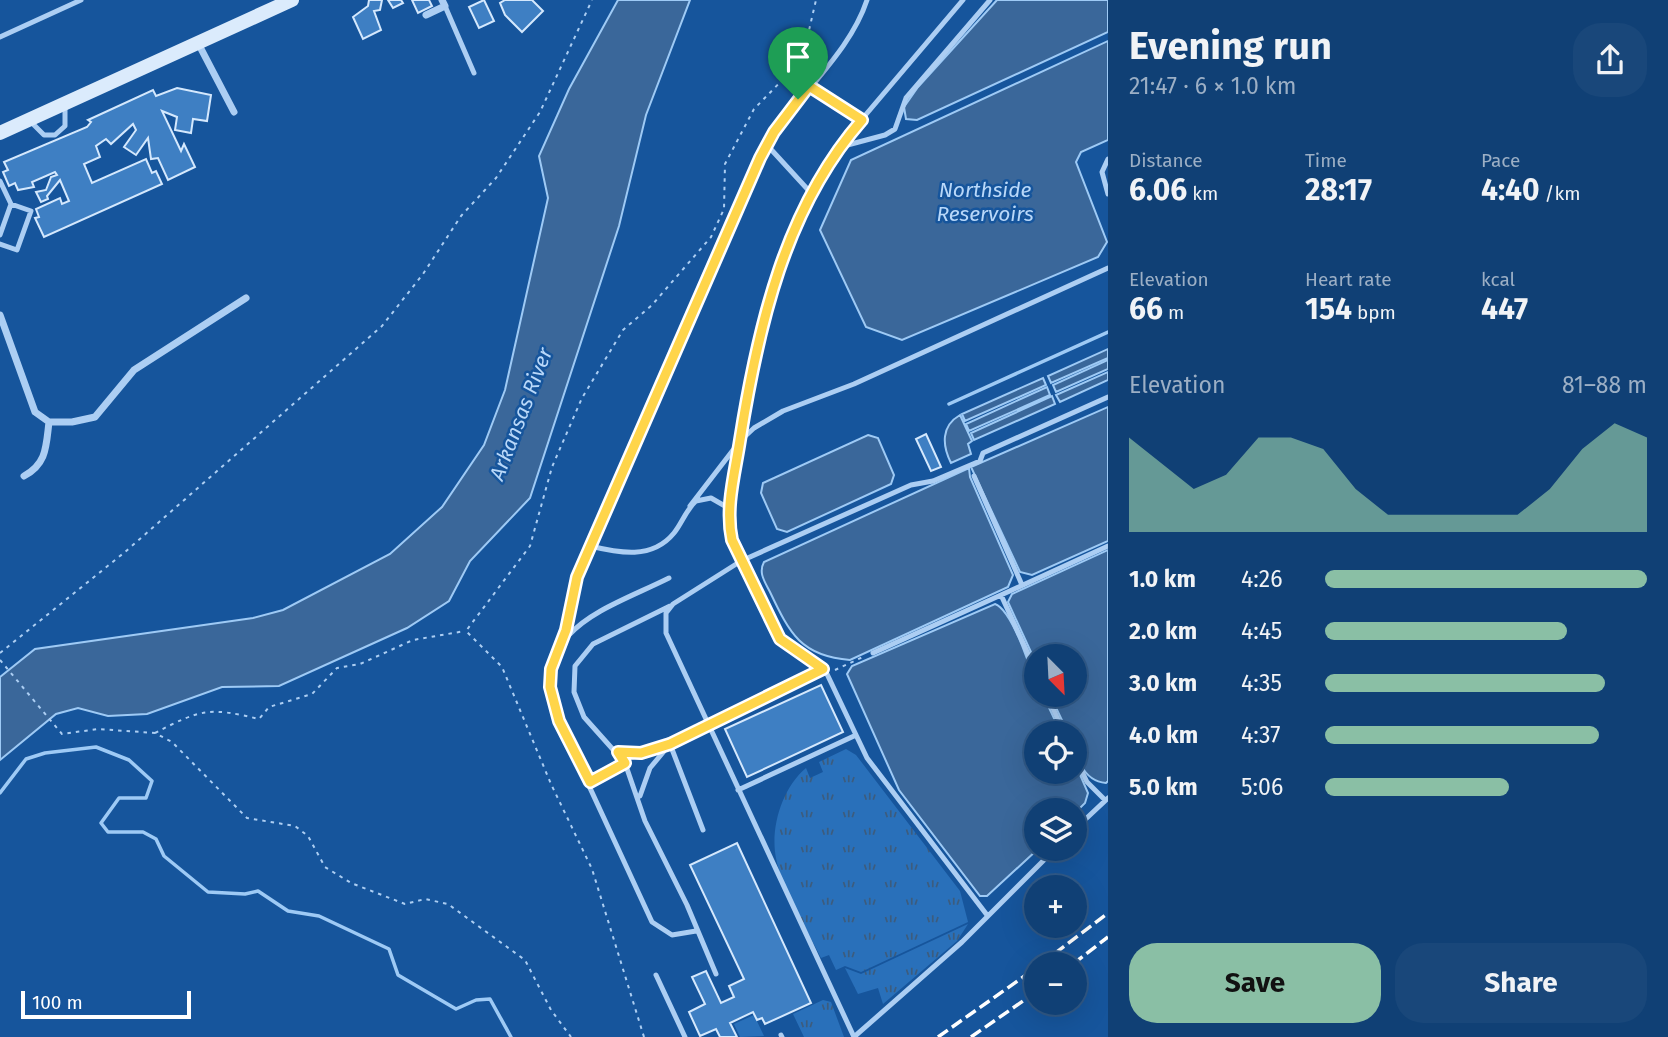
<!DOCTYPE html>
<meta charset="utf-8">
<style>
:root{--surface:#104075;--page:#19477a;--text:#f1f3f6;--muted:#9cafc5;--line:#305987;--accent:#8abfa5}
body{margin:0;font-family:"Fira Sans",sans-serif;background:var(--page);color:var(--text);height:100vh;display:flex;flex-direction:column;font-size:26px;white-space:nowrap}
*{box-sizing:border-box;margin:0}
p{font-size:23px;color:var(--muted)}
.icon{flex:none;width:38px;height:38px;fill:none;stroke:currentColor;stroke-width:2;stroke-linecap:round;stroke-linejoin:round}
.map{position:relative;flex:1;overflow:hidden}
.drawer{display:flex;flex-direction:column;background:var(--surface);width:560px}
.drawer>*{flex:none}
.needle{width:46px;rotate:156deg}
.tools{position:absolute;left:1024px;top:644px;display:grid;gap:14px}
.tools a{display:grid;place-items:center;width:63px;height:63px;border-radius:50%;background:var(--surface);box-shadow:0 7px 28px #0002,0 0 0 2px var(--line);font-size:35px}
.scale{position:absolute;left:21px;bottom:18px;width:170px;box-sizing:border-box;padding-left:7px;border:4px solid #fff;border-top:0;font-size:19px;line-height:24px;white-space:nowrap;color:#fff;-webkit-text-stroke:5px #16559c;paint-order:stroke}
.pin{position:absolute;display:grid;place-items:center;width:60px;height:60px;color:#fff;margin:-72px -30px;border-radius:50% 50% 50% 0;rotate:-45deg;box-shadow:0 0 7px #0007}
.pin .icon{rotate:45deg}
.round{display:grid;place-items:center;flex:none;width:74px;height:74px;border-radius:28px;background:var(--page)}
.headline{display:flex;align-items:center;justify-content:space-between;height:119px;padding:0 21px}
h1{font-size:38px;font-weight:700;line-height:52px}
.figures{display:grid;grid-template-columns:repeat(3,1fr);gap:10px;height:119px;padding:7px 21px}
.figures div{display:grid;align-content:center}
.figures b{font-size:30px;font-weight:700}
.figures small{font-size:19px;font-weight:400}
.figures p{font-size:19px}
.chart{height:196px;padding:14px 21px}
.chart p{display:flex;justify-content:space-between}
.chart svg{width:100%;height:126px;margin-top:7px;fill:var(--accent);opacity:.7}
.primary-button{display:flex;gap:14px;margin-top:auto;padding:14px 21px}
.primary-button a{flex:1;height:80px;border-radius:28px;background:var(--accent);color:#111;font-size:28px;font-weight:700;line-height:80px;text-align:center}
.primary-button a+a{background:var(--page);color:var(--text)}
ul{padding:0 21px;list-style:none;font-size:23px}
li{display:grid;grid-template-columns:112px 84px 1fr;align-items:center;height:52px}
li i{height:18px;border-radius:9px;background:var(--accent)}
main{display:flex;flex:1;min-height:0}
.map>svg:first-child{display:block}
.grass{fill:url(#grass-tufts)}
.water{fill:#3a679a;stroke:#9ecaf5;stroke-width:2}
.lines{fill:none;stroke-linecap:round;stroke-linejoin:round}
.stream{stroke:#9ecaf5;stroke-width:3.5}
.building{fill:#3e7fc3;stroke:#d4e8fd;stroke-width:2}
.path{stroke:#accef3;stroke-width:2;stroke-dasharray:3.5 5;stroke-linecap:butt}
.lane{stroke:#accef3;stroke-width:5}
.street{stroke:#accef3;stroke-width:7}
.secondary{stroke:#dbebfc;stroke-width:14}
.rail{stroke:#fff;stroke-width:3.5;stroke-dasharray:12 5;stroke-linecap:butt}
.route-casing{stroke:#fff;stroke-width:14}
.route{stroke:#ffd54a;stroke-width:9}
.labels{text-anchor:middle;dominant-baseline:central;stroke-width:5;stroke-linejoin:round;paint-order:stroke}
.water-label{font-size:21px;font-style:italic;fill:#b9d8f9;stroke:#16559c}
</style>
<main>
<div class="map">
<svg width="1108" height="1037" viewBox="0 0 1108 1037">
<defs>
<pattern id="grass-tufts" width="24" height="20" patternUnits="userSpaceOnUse" patternTransform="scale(1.75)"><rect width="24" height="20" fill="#2970ba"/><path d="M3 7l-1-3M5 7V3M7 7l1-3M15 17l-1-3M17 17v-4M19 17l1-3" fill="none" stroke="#3c5c7e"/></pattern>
</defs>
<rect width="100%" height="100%" fill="#16559c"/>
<path class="grass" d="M846 749 856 755 960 891 968 922 861 972 845 966 836 970 829 955 821 958C808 931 781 886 776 858 770 828 782 788 806 768L810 778 823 772 819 762Z
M968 924 957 941 883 1004 878 988 858 994 845 968 861 974Z
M823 1000 831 1002 844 1037H804L793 1014Z
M754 1015 764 1036 740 1037 734 1024Z"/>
<path class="water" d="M618 0H690L646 115 619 226 530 498 470 561 449 601 407 628 279 686 222 687 147 714 108 716 78 708 56 714 0 760V677L35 649 253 618 283 610 390 554 442 507 484 445 505 390 548 198 539 156 569 89Z
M997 0H1108V32L917 120 906 119 904 107 918 87Z
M1108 41V140L1081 152 1076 162 1107 242 1098 257 902 340 866 327 820 230 851 160Z
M1108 349V358L1051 383 1048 376Z
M1108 360V369L1056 392 1053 385Z
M1108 372V380L1060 402 1056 395Z
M1043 378 1046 385 965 421 962 414Z
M1047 387 1050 395 969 431 966 424Z
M1052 396 1055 404 974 440 971 433Z
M1108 407V541L1032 575 1020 572 971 467Z
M960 415 972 441 968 444 971 454 951 463C942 445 941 426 960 415Z
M868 435 878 438 894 475 891 484 787 532 777 529 761 493 763 483Z
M969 468 970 477 1013 575 1008 587 850 660C801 656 790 634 770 592 765 582 758 573 764 562Z
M1108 550V781L1106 783C1082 781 1074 754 1074 733H1068L1050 695H1074V656H1036V663L1008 602 1012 594Z
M995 604C1012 610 1036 677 1036 695H1043L1061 733H1036V772H1074L1075 763 1088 793 1085 803 1075 813 1074 810H1036L1038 849 987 896H980L899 790 847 674 852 666Z"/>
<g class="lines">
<path class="stream" d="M949 404 1108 332
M0 793 26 759 45 753 96 747 129 760 152 781 146 798H119L101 823 108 832H143L156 839 164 856 208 892 245 894 258 891 288 911 319 916 389 949 398 975 456 1009 476 1000 490 999 511 1037"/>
</g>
<path class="building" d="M369 0H382L380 10 374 11 381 30 363 39 353 17 368 6Z
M388 0H401L403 3 393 8Z
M412 0H429L432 6 418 13Z
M484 0 494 21 479 28 469 7Z
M505 0H532L543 11 522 32 505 15 500 3Z
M177 88 211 95 207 121 193 119 191 133 175 130 177 117 162 111 181 151 184 144 195 167 168 180 158 158 151 159 148 138 136 155 124 147 136 130 133 124 111 144 106 139 96 146 100 157 84 164 92 183 146 159 152 173 156 171 162 184 44 237 35 218 39 217 36 209 60 198 62 204 69 201 60 180 47 196 48 199 41 202 36 192 46 190 51 177 57 175 55 172 32 182 34 187 18 190 15 183 9 186 3 172 8 170 4 162 87 127 91 122 88 120 153 90 156 96Z
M926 434 941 467 931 471 916 439Z
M821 685 843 732 747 777 725 729Z
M737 843 811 1003 765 1024 762 1018 757 1020 753 1012 730 1023 737 1037H720L716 1029 700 1036 689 1012 705 1004 692 977 706 971 721 1003 734 997 729 986 744 979 690 865Z"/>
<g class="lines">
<path class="path" d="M0 653 125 552 382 326 423 274 461 216 496 178 540 112 592 0
M0 660 62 734 98 729 155 733 172 742 247 818 295 826 308 836 325 867 351 883 405 904 425 899 448 904 525 960 551 1010 571 1037
M835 670 865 656
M155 733C201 709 209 707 259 719L269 707 312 694 337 668 360 664 413 640 465 631
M644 1037 592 869 551 784 502 667 466 631 530 546 552 467 582 398 623 330 652 305 711 237 724 209 725 164 754 109 793 69 807 39 816 0"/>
<path class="lane" d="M963 0 846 138 827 164 796 227 776 279 758 346 740 441 729 526 741 561 911 485 933 481 980 461 983 453 1108 397
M445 6 474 73
M0 37 81 0
M809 87 861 120
M30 121 44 135H55L65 126V107
M767 145 811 193
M840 147 885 135 895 129 906 98 990 0
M1108 159 1102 172 1108 194
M0 181 11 204 0 235
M0 244 17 250 31 211 11 204
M974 476 1022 585
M690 506 740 441 754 428 783 411 854 384 1108 268
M590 546C619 553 652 560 674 533 682 523 686 510 696 501L711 498 730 509
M669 578C605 610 525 629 559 721L652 922 672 935 696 931
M1001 595 1108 546
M670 606 593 644 575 666 574 692 584 717 625 763 645 821 687 905 716 974
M561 644 577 577 760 158C790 100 848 58 867 0
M873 653 1001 595 1036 671
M1047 695 1064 733
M618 752 641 753 670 744 703 830
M1074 755 1087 782 1105 800
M590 782 625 763
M738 790 854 736
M640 796 650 768 670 744 823 669
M1074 830 1108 798
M656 975 685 1037
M781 1035 782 1037
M854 1037 666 633V613L673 604 741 561 780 639 819 664 827 674 867 758 987 915
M854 1037 962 942 1055 849"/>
<path class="street" d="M426 15 445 6 442 0
M198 43 234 112
M0 315 35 412 49 422H72L95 417 134 370 246 298
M24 476C47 464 46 446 49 422"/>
<path class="secondary" d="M0 133 292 0"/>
<path class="rail" d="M1041 964 1108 913
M1073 964 1108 937
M938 1037 1036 968
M971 1037 1036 992"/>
</g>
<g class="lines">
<g class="route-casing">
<path id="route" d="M809 86 862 120C785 208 758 327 740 440 735 473 725 507 732 540L780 639 823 669 670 744 641 753 618 752 625 763 590 782 559 721 550 687 551 669 566 630 577 577 760 158 774 132Z"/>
</g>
<use href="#route" class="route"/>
</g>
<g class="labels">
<g class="water-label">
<text x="985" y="190">Northside<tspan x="985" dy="24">Reservoirs</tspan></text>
<text transform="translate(521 414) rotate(-69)">Arkansas River</text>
</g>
</g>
</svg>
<div class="tools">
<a><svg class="needle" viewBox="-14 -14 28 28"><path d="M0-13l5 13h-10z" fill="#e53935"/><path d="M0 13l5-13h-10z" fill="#9cafc5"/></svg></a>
<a><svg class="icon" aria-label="locate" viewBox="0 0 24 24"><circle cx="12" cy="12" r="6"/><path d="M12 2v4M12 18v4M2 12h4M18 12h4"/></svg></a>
<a><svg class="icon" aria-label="layers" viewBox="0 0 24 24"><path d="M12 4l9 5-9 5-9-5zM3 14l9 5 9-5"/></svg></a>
<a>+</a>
<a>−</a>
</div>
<div class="scale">100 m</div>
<div class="pin" style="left:798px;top:99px;background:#1e9e55"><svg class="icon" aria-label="arrive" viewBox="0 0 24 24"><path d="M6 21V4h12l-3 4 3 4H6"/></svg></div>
</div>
<section class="drawer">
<div class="headline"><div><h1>Evening run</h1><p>21:47 · 6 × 1.0 km</p></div><a class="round"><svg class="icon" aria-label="share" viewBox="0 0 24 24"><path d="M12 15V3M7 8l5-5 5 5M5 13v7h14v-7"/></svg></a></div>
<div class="figures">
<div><p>Distance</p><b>6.06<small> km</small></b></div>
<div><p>Time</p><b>28:17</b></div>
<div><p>Pace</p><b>4:40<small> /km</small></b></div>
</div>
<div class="figures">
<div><p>Elevation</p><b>66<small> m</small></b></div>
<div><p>Heart rate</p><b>154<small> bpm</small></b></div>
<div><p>kcal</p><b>447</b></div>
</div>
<div class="chart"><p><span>Elevation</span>81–88 m</p>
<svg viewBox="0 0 160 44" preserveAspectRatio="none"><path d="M0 44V11L10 20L20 29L30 24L40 11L50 11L60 15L70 29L80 38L90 38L100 38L110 38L120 38L130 29L140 15L150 6L160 11V44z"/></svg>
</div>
<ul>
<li><b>1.0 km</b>4:26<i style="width:100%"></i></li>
<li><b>2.0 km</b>4:45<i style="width:75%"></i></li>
<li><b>3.0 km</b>4:35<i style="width:87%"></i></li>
<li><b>4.0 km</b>4:37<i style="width:85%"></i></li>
<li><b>5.0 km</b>5:06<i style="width:57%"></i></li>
</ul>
<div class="primary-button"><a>Save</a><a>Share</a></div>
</section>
</main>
